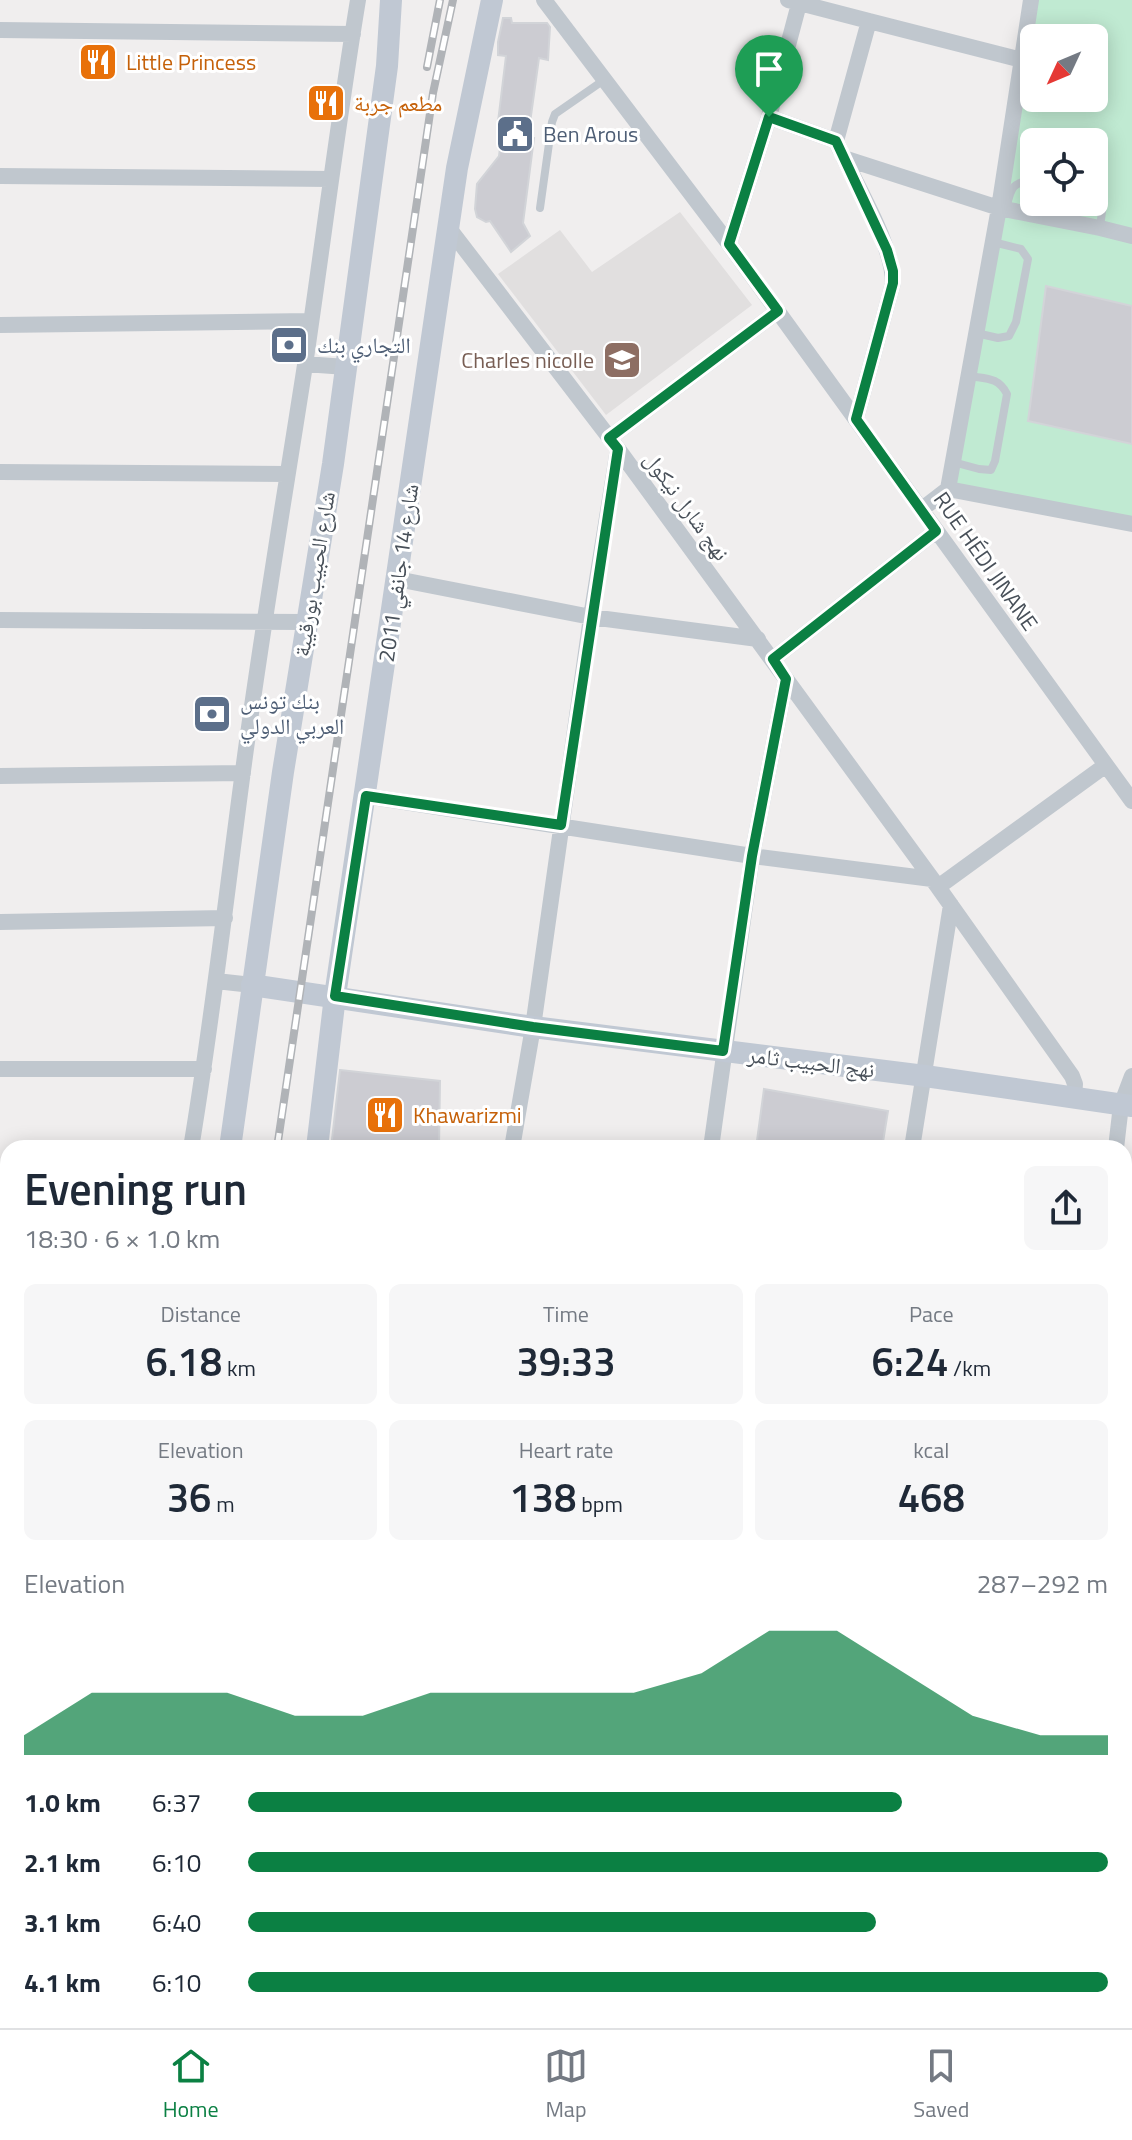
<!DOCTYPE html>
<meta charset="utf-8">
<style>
:root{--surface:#fff;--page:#f6f6f7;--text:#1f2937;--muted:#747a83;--line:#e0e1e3;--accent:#0b8043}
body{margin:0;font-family:"Titillium Web","Noto Naskh Arabic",sans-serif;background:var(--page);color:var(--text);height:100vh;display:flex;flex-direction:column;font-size:30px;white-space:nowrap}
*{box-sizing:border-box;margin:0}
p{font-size:26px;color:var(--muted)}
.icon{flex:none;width:44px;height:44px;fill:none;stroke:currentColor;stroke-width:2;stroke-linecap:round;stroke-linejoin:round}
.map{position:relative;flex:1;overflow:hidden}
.panel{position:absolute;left:0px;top:1140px;width:1132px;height:888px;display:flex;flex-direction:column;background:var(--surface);border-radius:24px 24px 0 0;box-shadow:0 4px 20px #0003}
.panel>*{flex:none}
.needle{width:52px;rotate:226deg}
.buttons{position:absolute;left:1020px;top:24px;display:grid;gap:16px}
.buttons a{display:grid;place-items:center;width:88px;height:88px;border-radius:12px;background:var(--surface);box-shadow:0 4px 20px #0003;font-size:40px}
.pin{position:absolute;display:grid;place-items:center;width:68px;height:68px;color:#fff;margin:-82px -34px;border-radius:50% 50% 50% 0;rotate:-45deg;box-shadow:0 0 8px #0007}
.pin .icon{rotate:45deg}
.round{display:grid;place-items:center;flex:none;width:84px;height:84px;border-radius:12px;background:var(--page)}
.overview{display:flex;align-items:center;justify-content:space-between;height:136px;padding:0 24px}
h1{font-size:44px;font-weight:600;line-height:60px}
.metrics{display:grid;grid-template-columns:repeat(3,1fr);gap:12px;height:136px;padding:8px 24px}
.metrics div{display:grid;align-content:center;border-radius:12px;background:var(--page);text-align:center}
.metrics b{font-size:40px;font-weight:600}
.metrics small{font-size:22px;font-weight:400}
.metrics p{font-size:22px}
.chart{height:224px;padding:16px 24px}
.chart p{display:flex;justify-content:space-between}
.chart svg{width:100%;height:144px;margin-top:8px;fill:var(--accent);opacity:.7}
ul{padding:0 24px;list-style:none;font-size:26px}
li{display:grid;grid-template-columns:128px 96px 1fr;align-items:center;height:60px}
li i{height:20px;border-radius:10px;background:var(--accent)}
.tab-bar{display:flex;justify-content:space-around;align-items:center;height:112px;border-top:2px solid var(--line);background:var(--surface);font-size:22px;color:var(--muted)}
.tab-bar a{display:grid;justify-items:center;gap:4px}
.tab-bar .active{color:var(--accent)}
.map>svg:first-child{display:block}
.education{fill:#e1dfdf}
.green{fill:#c0ead2;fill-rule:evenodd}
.building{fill:#ccccd2;stroke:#d2d4d8;stroke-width:2}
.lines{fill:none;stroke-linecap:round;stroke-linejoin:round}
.lane{stroke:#c0c7ce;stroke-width:8}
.street{stroke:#c0c7ce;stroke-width:16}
.secondary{stroke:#c0c8d3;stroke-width:22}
.tram{stroke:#b0b3b7;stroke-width:2}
.rail-casing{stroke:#b0b3b7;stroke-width:8}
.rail{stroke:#fff;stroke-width:5;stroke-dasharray:15;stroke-linecap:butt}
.route-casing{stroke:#fff;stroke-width:16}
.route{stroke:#0b8043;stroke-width:10}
.labels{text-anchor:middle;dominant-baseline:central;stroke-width:6;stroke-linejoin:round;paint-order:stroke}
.food-label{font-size:22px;fill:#c56008;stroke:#fff;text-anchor:start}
.service-label{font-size:22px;fill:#4e5e75;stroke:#fff;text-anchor:start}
.education-label{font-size:22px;fill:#785e54;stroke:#fff;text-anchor:end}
.street-label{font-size:22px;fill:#485059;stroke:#fff}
</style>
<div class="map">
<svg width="1132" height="2028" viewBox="0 0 1132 2028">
<rect width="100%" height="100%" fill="#f0eeee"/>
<path class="education" d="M680 212 752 305 606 415 498 274 560 230 592 272Z"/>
<path class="green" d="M1035 0H1132V521L948 484ZM1034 38H1094V98H1034ZM1034 142H1094V202H1034Z"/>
<path class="building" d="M503 18H511L512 23H547L550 27 548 60 539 58 528 137 534 138 523 223 530 236 511 252 490 221 486 222 477 217 475 209 477 184 499 156 502 132 497 130 506 56 498 55V42Z
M1046 286 1132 306V444L1028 421Z
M340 1070 440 1081 439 1148H331Z
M764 1089 888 1111 882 1148H756Z"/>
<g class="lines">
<path class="lane" d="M1094 194 1103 203 1100 228
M540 208 552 122 555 114 604 80
M1006 209C1011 189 1011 181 1034 181
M976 333 998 338 1009 336 1016 322 1028 259 1021 249 993 242
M953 462 979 469 991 470 995 461 1007 394C998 377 987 379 969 376
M113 2028V2020"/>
<path class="street" d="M544 0 729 244 1132 801
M788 0 869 21 836 141
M869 21 1022 60
M0 30 353 34
M769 117 836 141 840 150
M0 176 330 179
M448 227 618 449 938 887
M729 244 769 117 800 0
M0 325 311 321
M305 364 346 367
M856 419 893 283C893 247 860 192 844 158L999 208 1100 228 1132 236
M609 438 778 311
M0 472 287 474
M948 489 999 208 1031 0
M922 509 948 489 1132 524
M397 579 591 617 758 639
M0 620 306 622
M773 659 936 531
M0 776 243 773
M366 796 752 856 786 679
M0 922 225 918
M216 981 252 985
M0 1069H204
M1074 1097 1075 1084 1072 1076 938 887 1106 765
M191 1148C212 1023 226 897 243 771 261 635 284 500 305 365 323 243 338 121 358 0
M512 1148 533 1027 591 617 618 449
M711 1148 752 856 932 879
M912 1148 951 905
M1116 1148 1121 1105 1132 1076
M0 1223H8
M1124 1282 1132 1283
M0 1372H8
M1124 1555 1132 1556
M1124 1594 1132 1595
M0 1693H8
M1124 1731 1132 1732
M0 1845H8
M1124 1990 1132 1991
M0 1994H8
M623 2020V2028
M1044 2020 1045 2028
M439 2028V2020"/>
<path class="secondary" d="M252 985 533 1027 925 1076 1132 1106
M230 1148 283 772 333 464 387 66 391 0
M317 1148 335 996 457 168 492 0
M0 1530H8
M174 2028V2020
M254 2028V2020"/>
<path class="tram" d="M1124 1581 1132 1582"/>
<g class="rail-casing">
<path id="rail" d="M427 67 440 0
M277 1148 433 93 453 0
M133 2028V2026
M219 2028V2020"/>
</g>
<use href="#rail" class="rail"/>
</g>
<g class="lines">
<g class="route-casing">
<path id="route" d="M769 117 836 141 887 250 893 271V283L856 419 936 531 773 659 786 679 752 856 723 1051 533 1027 335 996 366 796 561 825 618 449 609 438 778 311 729 244Z"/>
</g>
<use href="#route" class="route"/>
</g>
<defs>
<g id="restaurant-square" transform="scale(2)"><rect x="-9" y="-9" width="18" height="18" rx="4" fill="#e8710a" stroke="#fff"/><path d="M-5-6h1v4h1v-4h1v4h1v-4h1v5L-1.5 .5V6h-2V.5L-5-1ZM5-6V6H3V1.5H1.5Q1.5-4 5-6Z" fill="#fff"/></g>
<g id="civic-square" transform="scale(2)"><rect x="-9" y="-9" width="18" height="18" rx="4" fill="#5c6f8a" stroke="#fff"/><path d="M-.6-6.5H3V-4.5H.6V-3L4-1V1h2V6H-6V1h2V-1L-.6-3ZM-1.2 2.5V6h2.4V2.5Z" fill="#fff"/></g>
<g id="bank-square" transform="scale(2)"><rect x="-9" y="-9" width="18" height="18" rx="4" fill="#5c6f8a" stroke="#fff"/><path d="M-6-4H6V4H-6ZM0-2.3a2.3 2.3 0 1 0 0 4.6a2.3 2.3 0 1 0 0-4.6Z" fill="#fff"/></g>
<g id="school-square" transform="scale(2)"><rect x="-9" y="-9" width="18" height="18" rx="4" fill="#8d6e63" stroke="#fff"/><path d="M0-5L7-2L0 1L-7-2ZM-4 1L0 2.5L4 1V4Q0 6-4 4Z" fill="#fff"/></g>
</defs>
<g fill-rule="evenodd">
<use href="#restaurant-square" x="98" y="62"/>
<use href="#restaurant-square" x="326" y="103"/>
<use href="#civic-square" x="515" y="134"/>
<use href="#bank-square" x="289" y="345"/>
<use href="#school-square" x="622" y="360"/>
<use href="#bank-square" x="212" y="714"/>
<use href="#restaurant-square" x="385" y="1115"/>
</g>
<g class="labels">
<g class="food-label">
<text x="126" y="62">Little Princess</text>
<text x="354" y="103">مطعم جربة</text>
<text x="413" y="1115">Khawarizmi</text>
</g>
<g class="service-label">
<text x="543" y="134">Ben Arous</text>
<text x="317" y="345">التجاري بنك</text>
<text x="240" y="701">بنك تونس<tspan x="240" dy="25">العربي الدولي</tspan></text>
</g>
<g class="education-label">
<text x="594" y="360">Charles nicolle</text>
</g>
<g class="street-label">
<text transform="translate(687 506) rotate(54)">نهج شارل نيكول</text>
<text transform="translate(986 561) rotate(55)">RUE HÉDI JINANE</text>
<text transform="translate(398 573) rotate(-82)">شارع 14 جانفي 2011</text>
<text transform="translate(314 574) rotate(-81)">شارع الحبيب بورقيبة</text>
<text transform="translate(811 1062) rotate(7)">نهج الحبيب ثامر</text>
</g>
</g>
</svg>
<div class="buttons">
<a><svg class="needle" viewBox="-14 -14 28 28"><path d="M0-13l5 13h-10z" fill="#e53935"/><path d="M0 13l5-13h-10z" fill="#747a83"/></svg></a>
<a><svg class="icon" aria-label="locate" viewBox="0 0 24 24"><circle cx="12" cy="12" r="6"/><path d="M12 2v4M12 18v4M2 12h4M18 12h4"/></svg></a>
</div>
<div class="pin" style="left:769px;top:117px;background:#1e9e55"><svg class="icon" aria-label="arrive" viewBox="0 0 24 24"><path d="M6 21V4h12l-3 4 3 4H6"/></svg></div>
<section class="panel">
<div class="overview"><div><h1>Evening run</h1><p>18:30 · 6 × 1.0 km</p></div><a class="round"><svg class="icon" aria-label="share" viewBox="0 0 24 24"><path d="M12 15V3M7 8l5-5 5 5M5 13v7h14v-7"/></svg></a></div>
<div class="metrics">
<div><p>Distance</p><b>6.18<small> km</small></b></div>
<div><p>Time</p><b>39:33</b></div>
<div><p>Pace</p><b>6:24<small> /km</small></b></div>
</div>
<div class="metrics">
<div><p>Elevation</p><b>36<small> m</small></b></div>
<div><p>Heart rate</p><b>138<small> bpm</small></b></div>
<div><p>kcal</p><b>468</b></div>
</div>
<div class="chart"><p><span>Elevation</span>287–292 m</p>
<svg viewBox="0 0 160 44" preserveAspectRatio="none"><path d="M0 44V38L10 25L20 25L30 25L40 32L50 32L60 25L70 25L80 25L90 25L100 19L110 6L120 6L130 19L140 32L150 38L160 38V44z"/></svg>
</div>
<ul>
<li><b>1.0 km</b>6:37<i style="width:76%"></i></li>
<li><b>2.1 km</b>6:10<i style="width:100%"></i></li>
<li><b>3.1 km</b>6:40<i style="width:73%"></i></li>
<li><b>4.1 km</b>6:10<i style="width:100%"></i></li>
</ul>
</section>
</div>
<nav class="tab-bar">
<a class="active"><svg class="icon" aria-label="home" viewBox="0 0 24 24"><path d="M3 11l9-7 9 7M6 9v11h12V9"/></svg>Home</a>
<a><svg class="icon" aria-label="map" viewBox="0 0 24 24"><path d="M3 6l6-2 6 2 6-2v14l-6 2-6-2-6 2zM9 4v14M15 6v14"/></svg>Map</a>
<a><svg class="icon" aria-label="saved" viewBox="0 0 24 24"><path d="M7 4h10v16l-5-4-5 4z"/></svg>Saved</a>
</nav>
